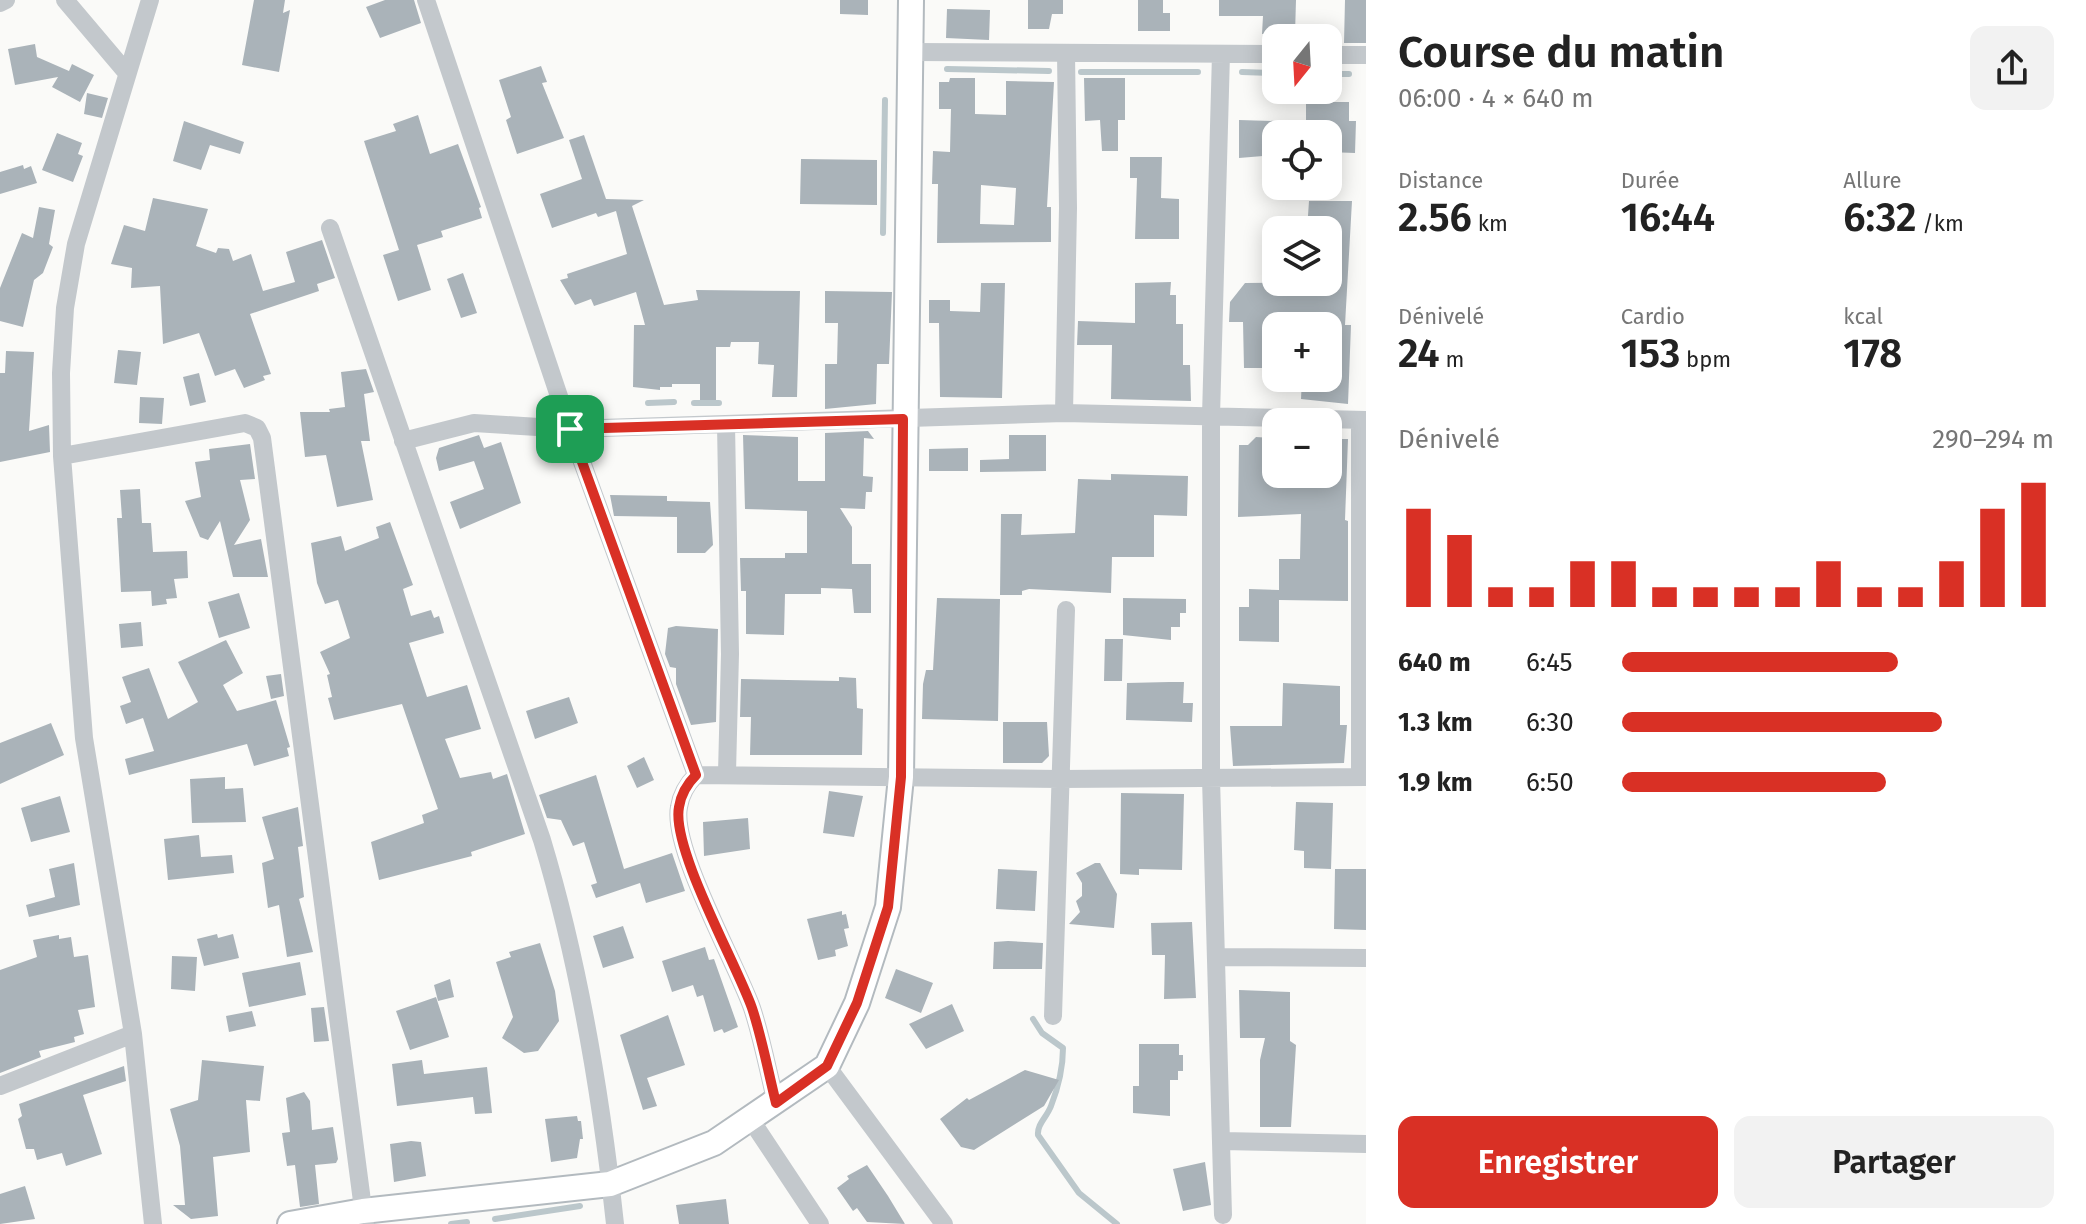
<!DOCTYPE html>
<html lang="fr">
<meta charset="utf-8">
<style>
:root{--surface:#fff;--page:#f2f2f2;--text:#222;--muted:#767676;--accent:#d93025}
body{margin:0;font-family:"Fira Sans",sans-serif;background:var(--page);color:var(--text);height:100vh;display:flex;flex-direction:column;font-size:30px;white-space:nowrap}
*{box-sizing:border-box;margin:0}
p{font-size:26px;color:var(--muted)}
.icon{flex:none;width:44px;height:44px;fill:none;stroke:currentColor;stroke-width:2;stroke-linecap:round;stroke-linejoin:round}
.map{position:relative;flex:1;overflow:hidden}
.panel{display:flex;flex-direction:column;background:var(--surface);width:720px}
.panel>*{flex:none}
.needle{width:52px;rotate:198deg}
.fabs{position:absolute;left:1262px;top:24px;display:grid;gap:16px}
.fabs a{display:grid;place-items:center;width:80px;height:80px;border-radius:16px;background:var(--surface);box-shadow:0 4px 20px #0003;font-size:40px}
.pin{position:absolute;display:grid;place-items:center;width:68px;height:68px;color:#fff;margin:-34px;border-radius:16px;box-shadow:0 4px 12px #0006}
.round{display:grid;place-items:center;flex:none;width:84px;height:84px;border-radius:16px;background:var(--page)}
.headline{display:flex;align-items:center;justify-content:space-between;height:136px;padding:0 32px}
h1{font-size:44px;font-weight:600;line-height:60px}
.stats{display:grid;grid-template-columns:repeat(3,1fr);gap:12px;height:136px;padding:8px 32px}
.stats div{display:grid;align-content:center}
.stats b{font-size:40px;font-weight:600}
.stats small{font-size:22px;font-weight:400}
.stats p{font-size:22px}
.chart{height:224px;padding:16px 32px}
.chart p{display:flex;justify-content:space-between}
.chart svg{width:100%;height:144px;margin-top:8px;stroke:var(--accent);stroke-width:6}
.cta{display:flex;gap:16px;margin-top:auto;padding:16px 32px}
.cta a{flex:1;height:92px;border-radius:16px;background:var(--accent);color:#fff;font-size:32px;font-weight:600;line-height:92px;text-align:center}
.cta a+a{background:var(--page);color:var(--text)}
ul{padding:0 32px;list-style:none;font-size:26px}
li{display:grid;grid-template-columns:128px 96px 1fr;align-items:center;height:60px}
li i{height:20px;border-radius:10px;background:var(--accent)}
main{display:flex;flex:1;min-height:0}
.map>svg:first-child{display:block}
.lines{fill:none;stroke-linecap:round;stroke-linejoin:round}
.stream{stroke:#bbc7cb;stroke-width:6}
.building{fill:#aab3b9;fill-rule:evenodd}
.secondary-casing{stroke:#b3babf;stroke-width:28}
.street{stroke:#c3c8cc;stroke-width:18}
.secondary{stroke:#fff;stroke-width:24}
.route-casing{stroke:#fff;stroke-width:16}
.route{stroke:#d93025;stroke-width:10}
</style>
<main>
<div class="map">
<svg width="1366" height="1224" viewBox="0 0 1366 1224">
<rect width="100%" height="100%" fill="#fafaf8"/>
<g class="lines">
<path class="stream" d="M947 69 1049 71
M1081 72H1198
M1242 72 1276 73
M1328 74H1349
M883 233 885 100
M648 403 674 402
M694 403H719
M1033 1019 1042 1033 1063 1048C1063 1067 1058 1088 1051 1106 1047 1117 1037 1124 1038 1135L1079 1193 1117 1224
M495 1219 580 1206
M451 1224 467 1222"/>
</g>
<path class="building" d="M254 0H285L283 13 290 10 279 72 242 65Z
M385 0H414L421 23 380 38 366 7Z
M840 0H868V15L840 14Z
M1028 0H1063V14H1052L1049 29H1028Z
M1138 0H1163V13H1170V31H1138Z
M1219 0H1296L1295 34H1262L1263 16H1219Z
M1345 0H1366V43H1344Z
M947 9 990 10 989 40 946 38Z
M35 44 37 57 69 71 72 64 94 75 80 102 52 87 58 77 15 85 8 49Z
M541 66 547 82 542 83 564 138 517 154 506 120 511 117 499 80Z
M950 78H975V114L1006 115V81L1054 82 1047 207H1051V242L937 243 938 184H932L933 151 950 152 951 109H939V82H949ZM981 185 1016 188 1014 225 980 224Z
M1084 78H1125V120H1118V151H1102L1100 120 1085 121Z
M87 93 108 98 102 118 84 114Z
M1306 102H1349V121H1356L1355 153 1328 152V134H1306Z
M418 115 430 154 458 144 481 207 479 208 482 218 441 231 443 237 417 245 431 290 398 301 383 255 399 250 364 141 396 131 393 124Z
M1239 120 1276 121V155L1239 158Z
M184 121 244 142 240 154 210 145 201 170 173 161Z
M57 133 82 143 78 154 83 156 73 182 42 170Z
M584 135 606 199 644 200 632 206 664 305 698 300 696 290 800 291 797 397H772L774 365 758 364 759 342H731L730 347H716V400H700V384H672V387H660V390L633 387 634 325H645L636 292 594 306 591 299 575 305 560 280 568 278 567 274 627 254 616 211 598 217 596 213 552 228 540 194 582 179 569 140Z
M1130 157H1162L1161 198 1179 199V239H1135L1137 178H1130Z
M801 159 877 160V205L800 204Z
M23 165 24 169 31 166 37 183 0 194V172Z
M153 198 208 209 196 246 216 253 218 248 229 249 233 261 251 254 263 291 295 282 286 252 322 240 335 278 317 284 319 291 250 314 271 374 263 376 265 380 244 388 235 369 215 376 199 333 163 344 160 286 131 288 132 268 111 264 124 225 145 231Z
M1309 201H1352L1345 325H1351L1348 404 1301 399 1302 378H1328V326H1313V321L1307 318H1276V368H1244L1243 322H1229L1230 302 1245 283 1328 282V230H1307Z
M39 207 55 210 49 244 53 247 43 273 34 280 23 327 0 321V288L22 233 33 238Z
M463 273 477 313 461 318 447 279Z
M1171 282 1170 295H1176V324H1183V365H1190L1191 401 1111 399 1112 345H1077L1078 321 1135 323V283Z
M981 283H1005L1002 398 940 397 939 323H929V300H950V311L980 312Z
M825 291 892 292 889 364H877L876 404 825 409V364H837L838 323H825Z
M118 350 141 352 137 385 114 383Z
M6 351 34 352 29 431 49 425 50 452 0 462V373H5Z
M366 369 374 392 364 394 370 441H361L373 500 337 507 326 455 305 457 300 412H330L329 409 345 407 341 372Z
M199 373 206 402 190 406 183 377Z
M140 397 164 398 162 424 139 423Z
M868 431 874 439 864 438 863 476 873 477 872 492H866L865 509 840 508 852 527V564H871V613H854L852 589 821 588V594H785L784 635 746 634V591H741L740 558H785V553H807V511L745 509 743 435 798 437V481H825V433Z
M479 435 484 448 501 442 521 503 460 529 450 502 484 489 474 461 439 471 436 458 439 448Z
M1009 435H1046V471L980 472V460L1009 459Z
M1256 437 1273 438V474H1328V439H1348L1345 520 1348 521V601L1279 600V642L1239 641V607H1249V589L1279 590V597V559H1300L1301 514 1238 517 1239 445H1248Z
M250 444 255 479 240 480 250 520 234 545 261 539 268 577H233L220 521 208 540 200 537 185 501 201 497 195 462 210 460 209 449Z
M968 448V471H929V449Z
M1111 474 1188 476 1187 516 1154 515V557H1112L1111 593 1029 589 1022 591V595H1000L1001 514H1022L1021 535 1075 533 1078 479 1111 480Z
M140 489 142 523H151L153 552 187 551 188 578 174 579 177 598 166 599 167 604 152 606 151 591 121 592 117 518H122L120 490Z
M610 495 667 496V501L710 502 713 545 705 553H677V517L614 516Z
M390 522 413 585 403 589 411 616 431 610 434 618 439 616 444 633 409 643 427 697 467 685 481 729 445 739 460 778 491 772 493 779 507 774 525 834 471 852 472 856 379 880 371 842 424 823 422 815 438 809 402 704 334 720 328 698 332 697 327 675 330 674 320 652 350 638 338 600 325 604 317 583 311 543 341 536 345 551 379 538 376 527Z
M239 593 250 628 219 638 208 602Z
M937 598 1000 599 998 721 922 719 923 684 926 670H933Z
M1123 598 1186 599V613H1180V627H1171V640L1123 635Z
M141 622 143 646 121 648 119 624Z
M676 626 718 629 716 722 691 725 676 684V668L670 667 665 654 668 628Z
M1105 639H1123L1122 681H1104Z
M226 640 243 673 223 685 237 711 276 700 290 747 287 748 289 756 254 766 247 744 129 775 125 759 154 751 143 718 126 724 120 706 131 702 122 677 149 668 168 719 198 702 178 662Z
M281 674 284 696 271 699 266 676Z
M839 677 856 678 857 708 863 709 862 755H750L751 717H740L741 679 839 681Z
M1169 682H1184L1183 703H1193L1192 722 1126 720 1127 683Z
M1283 683 1340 686V725H1347L1344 763 1233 766 1230 726H1282Z
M569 697 578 723 535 739 526 711Z
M1003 722H1047L1049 756 1042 763H1003Z
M51 723 64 755 0 784V743Z
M644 757 654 780 637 788 627 766Z
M596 775 624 869 672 853 685 891 646 903 640 883 596 898 591 885 597 883 584 842 573 846 561 820 547 818 539 795Z
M225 777V789L243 788 246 822 192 823 190 779Z
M829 791 863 796 854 837 823 833Z
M1121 793 1184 794 1182 870 1139 869V875L1120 874Z
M60 796 70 832 31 842 21 808Z
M1296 802 1333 803 1331 869 1304 868V851L1294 850Z
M298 807 303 846 298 847 304 897 299 899 313 952 287 957 279 905 268 908 262 863 274 859 262 817Z
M748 818 750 849 704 856 703 822Z
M199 835 201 857 232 855 234 873 168 880 164 839Z
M74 863 80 905 29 917 26 905 55 897 49 869Z
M1095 863H1100L1117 894 1114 928 1069 924 1080 912 1076 901 1082 896V883L1076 873Z
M998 869 1037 871 1035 911 996 909Z
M1335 869H1366V930L1334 929Z
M842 911V915L846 914 849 928 844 929 848 946 835 950 836 956 818 960 807 919Z
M1192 922 1196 998 1164 999 1165 955H1152L1151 923Z
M623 926 634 958 603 968 593 936Z
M217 934 218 938 233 934 239 958 204 966 197 939Z
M59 935V939L71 937 74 957 88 955 95 1007 78 1010 84 1034 74 1037 75 1042 39 1051 41 1057 0 1073V970L37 957 33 940Z
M1008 941 1043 943 1042 969H993L994 942Z
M540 943 555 991 559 1021 538 1051 524 1053 502 1038 513 1017 496 962 511 957 509 952Z
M705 947 709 960 714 959 738 1027 724 1033 722 1029 714 1032 703 995 697 997 693 985 672 992 662 961Z
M172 956 197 957 195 991 171 989Z
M300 962 306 995 249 1007 242 973Z
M896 969 933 983 921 1013 885 998Z
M450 979 454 997 438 1001 434 985Z
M1239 990 1290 992V1041L1296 1045 1291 1127H1260V1060L1265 1038H1240Z
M436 997 449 1037 410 1050 396 1011Z
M952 1004 964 1031 926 1049 909 1024Z
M324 1007 329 1041 314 1042 311 1008Z
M252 1011 256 1026 229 1032 226 1016Z
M668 1015 685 1065 647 1078 657 1106 643 1110 620 1035Z
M1139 1044H1179V1055H1183V1071H1178V1080H1170V1116L1133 1113V1086H1139Z
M202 1060 264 1066 260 1101 246 1100 250 1152 213 1157 218 1216 191 1219 173 1205H185L180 1146 170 1109 198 1100Z
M422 1060 424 1074 487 1067 492 1113 475 1114 473 1097 397 1106 392 1064Z
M124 1066 126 1081 83 1095 102 1154 66 1166 62 1153 37 1160 34 1149H26L18 1119 22 1116 19 1104Z
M1025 1070 1059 1080 1044 1106 974 1150 961 1147 940 1119 967 1098 969 1100Z
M304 1092 310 1101 312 1130 333 1127 338 1159 336 1163 315 1165 319 1204 300 1207 295 1165 287 1166 282 1133 290 1132 286 1098Z
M577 1116 578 1121H581L583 1139H580L577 1158 551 1162 545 1119Z
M411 1141 421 1142 426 1176 394 1182 390 1144Z
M1205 1162 1211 1205 1183 1211 1173 1169Z
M867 1165 888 1196 905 1224 867 1222 857 1208 853 1211 837 1188 849 1179 847 1176Z
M25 1186 35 1219 0 1224V1194Z
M726 1199 729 1224H679L676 1205Z"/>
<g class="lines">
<g class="secondary-casing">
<path id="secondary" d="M290 1224 363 1211 610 1184 714 1143 827 1066 857 1003 888 907 901 777 911 0"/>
</g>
<path class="street" d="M65 0 126 72
M150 0 76 244 65 308 61 373 62 456 84 738 133 1034 153 1224
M426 0 570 429 696 775 1060 779 1366 777
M0 3 6 0
M912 52 1276 54
M1221 54 1211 416V778L1223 1215
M1328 55H1366
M330 228 542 840C580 966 601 1094 615 1224
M1064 413 1068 208 1066 53
M1360 420V777
M726 424 730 654 727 773
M403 441 474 423 570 429 1064 413 1366 420
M62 456 245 423 257 428 262 438 365 1224
M696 775C687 784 681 794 679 807 671 848 736 963 752 1008 762 1038 768 1071 776 1103
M1216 957 1366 958
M1053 1016 1066 610
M827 1066 944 1224
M0 1086 133 1034
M751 1120 820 1224
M1222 1141 1366 1144"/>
<use href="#secondary" class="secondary"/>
</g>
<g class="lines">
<g class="route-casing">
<path id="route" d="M903 419 901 777 888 907 857 1003 827 1066 776 1103C768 1071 762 1038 752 1008 736 963 671 848 679 807 681 794 687 784 696 775L570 429Z"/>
</g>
<use href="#route" class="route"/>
</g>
</svg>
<div class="fabs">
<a><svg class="needle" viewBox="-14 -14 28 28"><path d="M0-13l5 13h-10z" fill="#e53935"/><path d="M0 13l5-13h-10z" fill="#767676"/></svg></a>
<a><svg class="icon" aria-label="locate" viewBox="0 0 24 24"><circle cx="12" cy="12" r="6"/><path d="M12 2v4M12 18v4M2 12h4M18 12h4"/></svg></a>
<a><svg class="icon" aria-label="layers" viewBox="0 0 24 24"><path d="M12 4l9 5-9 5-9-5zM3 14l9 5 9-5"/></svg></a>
<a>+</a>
<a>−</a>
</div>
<div class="pin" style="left:570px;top:429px;background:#1e9e55"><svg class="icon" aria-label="arrive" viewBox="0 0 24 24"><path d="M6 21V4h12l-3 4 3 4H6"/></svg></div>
</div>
<section class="panel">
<div class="headline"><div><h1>Course du matin</h1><p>06:00 · 4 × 640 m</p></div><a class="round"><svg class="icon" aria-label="share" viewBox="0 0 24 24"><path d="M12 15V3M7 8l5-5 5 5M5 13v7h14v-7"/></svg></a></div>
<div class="stats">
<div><p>Distance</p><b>2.56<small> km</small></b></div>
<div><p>Durée</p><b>16:44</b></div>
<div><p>Allure</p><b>6:32<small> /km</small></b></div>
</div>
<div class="stats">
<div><p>Dénivelé</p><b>24<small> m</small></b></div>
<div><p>Cardio</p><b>153<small> bpm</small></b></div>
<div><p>kcal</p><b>178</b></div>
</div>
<div class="chart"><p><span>Dénivelé</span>290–294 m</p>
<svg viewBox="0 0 160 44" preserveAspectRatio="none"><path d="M5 44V14M15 44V22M25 44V38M35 44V38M45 44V30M55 44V30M65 44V38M75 44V38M85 44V38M95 44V38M105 44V30M115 44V38M125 44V38M135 44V30M145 44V14M155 44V6"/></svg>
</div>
<ul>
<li><b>640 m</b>6:45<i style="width:64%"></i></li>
<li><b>1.3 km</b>6:30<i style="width:74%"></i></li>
<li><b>1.9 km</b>6:50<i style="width:61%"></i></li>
</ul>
<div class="cta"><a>Enregistrer</a><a>Partager</a></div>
</section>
</main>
